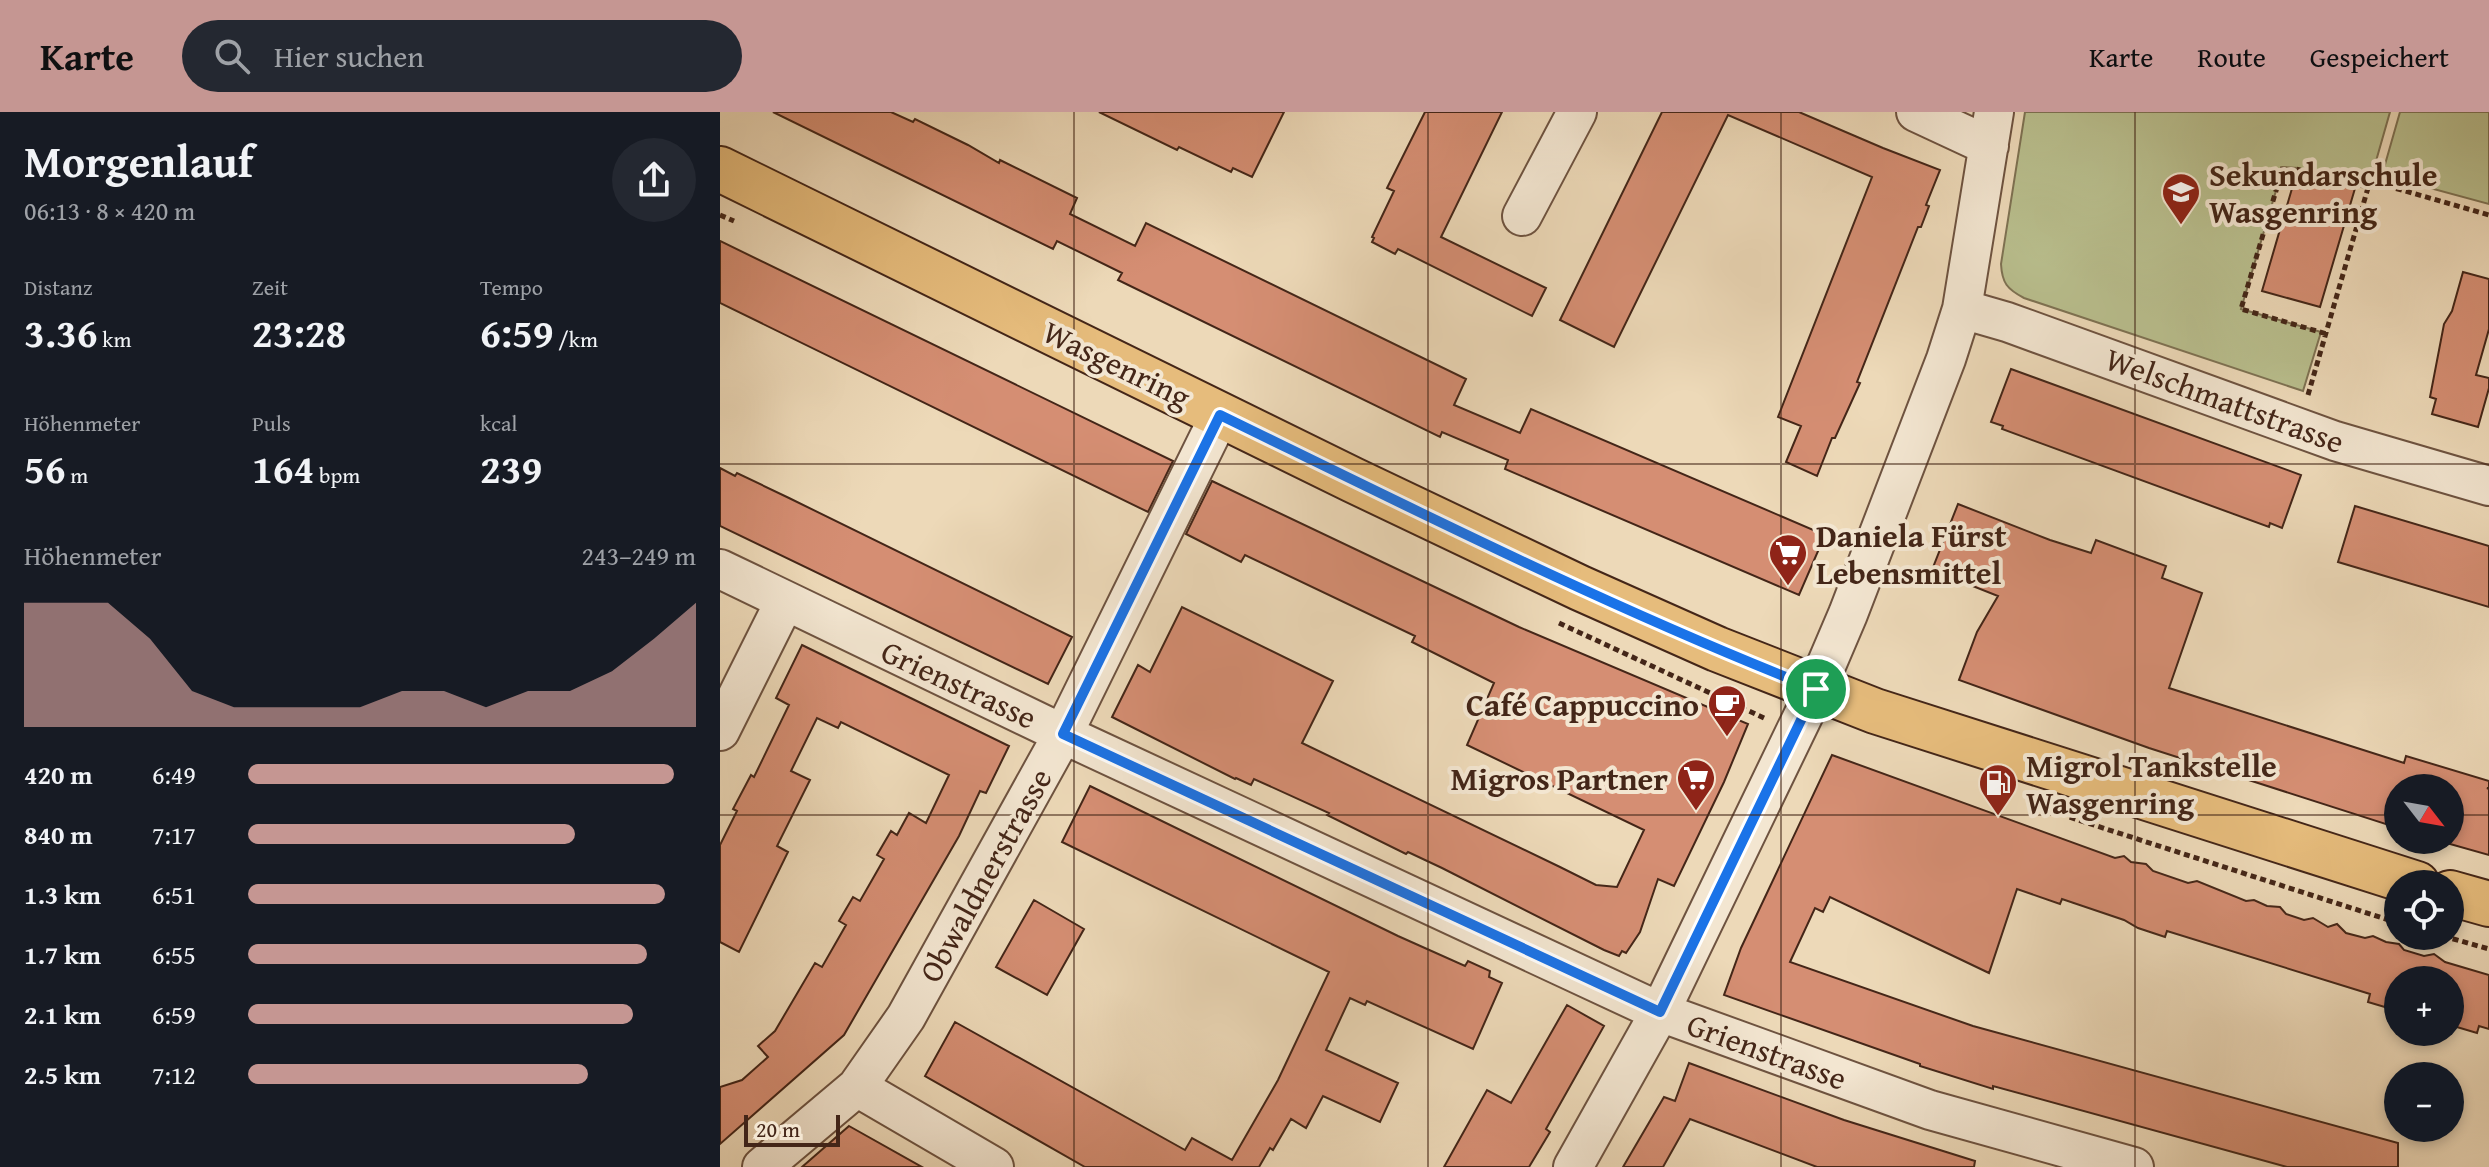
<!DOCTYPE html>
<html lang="de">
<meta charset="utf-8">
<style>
:root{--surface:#171b24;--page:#242831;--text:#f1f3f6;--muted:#9ea1a6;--accent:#c59692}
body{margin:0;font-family:"Gentium Book Plus",serif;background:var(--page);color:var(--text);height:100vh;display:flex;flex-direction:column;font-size:30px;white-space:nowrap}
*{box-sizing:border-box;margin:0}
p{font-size:26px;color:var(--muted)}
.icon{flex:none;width:44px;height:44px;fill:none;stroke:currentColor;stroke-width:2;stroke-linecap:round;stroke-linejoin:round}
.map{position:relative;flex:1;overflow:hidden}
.panel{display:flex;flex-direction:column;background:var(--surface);width:720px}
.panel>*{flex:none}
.needle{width:52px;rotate:121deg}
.controls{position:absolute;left:1664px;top:662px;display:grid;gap:16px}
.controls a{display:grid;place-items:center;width:80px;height:80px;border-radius:50%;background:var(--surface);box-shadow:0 4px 12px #0003;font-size:40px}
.scale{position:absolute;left:24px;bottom:20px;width:96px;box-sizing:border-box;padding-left:8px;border:4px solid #442618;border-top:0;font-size:22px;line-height:28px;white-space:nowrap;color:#442618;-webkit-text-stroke:6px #f3e6d1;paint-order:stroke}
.pin{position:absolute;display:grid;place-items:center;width:68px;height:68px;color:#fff;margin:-34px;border:4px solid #fff;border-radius:50%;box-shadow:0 2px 8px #0007}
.round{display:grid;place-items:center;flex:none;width:84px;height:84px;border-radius:42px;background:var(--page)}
.summary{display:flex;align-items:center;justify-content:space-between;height:136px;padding:0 24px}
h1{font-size:44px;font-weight:800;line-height:60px}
.figures{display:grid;grid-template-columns:repeat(3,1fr);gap:12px;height:136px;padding:8px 24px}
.figures div{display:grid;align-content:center}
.figures b{font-size:40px;font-weight:800}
.figures small{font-size:22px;font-weight:400}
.figures p{font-size:22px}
.chart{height:224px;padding:16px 24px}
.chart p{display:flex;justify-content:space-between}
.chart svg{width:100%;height:144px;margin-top:8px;fill:var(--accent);opacity:.7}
ul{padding:0 24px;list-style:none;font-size:26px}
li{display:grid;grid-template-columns:128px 96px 1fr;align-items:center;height:60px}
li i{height:20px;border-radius:10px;background:var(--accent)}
header{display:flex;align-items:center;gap:48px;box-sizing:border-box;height:112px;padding:0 40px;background:var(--accent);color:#111}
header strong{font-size:38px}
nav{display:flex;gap:44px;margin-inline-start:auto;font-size:28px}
.search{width:560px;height:72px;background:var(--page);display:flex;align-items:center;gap:20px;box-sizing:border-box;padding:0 28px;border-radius:44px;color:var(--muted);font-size:30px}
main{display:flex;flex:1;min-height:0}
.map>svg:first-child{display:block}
.green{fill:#b9bf8e;stroke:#7e7253;stroke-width:2}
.building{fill:#d58e73;stroke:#442618;stroke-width:2}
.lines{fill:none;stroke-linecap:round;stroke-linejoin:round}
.minor-casing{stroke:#6e5340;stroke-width:42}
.major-casing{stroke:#442618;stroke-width:48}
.path{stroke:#442618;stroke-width:5;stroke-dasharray:6 4;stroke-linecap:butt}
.minor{stroke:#f3e6d1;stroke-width:38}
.major{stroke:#e6bc7c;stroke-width:44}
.route-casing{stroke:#fff;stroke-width:16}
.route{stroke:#1a73e8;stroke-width:10}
.grid{fill:none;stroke:#442618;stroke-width:2;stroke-opacity:0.55}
.labels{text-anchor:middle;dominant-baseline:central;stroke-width:8;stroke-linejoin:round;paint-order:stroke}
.poi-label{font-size:32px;font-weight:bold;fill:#442618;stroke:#f3e6d1;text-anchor:start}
.street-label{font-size:32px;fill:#442618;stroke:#f3e6d1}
</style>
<header>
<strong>Karte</strong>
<div class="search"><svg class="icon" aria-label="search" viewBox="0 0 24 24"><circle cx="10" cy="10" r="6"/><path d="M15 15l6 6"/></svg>Hier suchen</div>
<nav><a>Karte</a><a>Route</a><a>Gespeichert</a></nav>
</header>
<main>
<section class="panel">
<div class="summary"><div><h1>Morgenlauf</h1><p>06:13 · 8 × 420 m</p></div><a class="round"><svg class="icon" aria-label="share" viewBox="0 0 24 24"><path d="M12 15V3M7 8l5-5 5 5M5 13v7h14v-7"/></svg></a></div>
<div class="figures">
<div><p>Distanz</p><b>3.36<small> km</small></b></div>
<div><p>Zeit</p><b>23:28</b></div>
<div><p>Tempo</p><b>6:59<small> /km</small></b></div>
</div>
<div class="figures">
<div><p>Höhenmeter</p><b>56<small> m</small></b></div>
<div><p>Puls</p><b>164<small> bpm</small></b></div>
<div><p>kcal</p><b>239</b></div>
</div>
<div class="chart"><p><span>Höhenmeter</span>243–249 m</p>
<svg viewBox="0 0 160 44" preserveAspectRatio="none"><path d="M0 44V6L10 6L20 6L30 17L40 33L50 38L60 38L70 38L80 38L90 33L100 33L110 38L120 33L130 33L140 27L150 17L160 6V44z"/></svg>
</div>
<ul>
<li><b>420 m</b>6:49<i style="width:95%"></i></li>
<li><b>840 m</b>7:17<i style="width:73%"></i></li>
<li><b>1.3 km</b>6:51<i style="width:93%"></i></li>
<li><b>1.7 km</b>6:55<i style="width:89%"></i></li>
<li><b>2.1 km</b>6:59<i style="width:86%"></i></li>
<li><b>2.5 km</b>7:12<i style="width:76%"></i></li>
</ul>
</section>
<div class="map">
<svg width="1769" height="1055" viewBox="0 0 1769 1055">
<rect width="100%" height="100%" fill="#edd9b8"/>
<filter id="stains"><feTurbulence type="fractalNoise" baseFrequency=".0025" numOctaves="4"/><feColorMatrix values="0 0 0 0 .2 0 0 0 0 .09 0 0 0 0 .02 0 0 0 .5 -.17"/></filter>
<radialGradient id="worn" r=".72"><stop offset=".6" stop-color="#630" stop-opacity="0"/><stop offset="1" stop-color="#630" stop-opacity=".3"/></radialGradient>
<path class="green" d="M1305 0H1670L1648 77 1578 56 1563 55 1521 197 1601 220 1583 279 1304 186C1287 177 1282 171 1281 152Z
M1680 0H1769V92L1662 63Z"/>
<path class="building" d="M53 0H171L193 10 195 7 248 33 279 51 280 48 357 86 350 102 415 134 426 111 746 267 734 293 800 321 811 297 1105 423 1079 483 785 357 788 348 722 320 720 325 398 168 402 161 337 129 333 137Z
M379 0H564L532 65 513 56 511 60 459 35 457 38Z
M705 0H782L721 125 826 176 812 204 678 137 675 142 652 130 654 126 652 125 674 79 667 76Z
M942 0H1079L1163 36 1220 58 1206 93 1209 94 1201 115H1198L1137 270 1140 271 1115 326H1112L1097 364 1066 350 1081 314 1058 305 1152 65 1008 3 894 235 840 208Z
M1578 56 1636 73 1600 195 1542 179Z
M0 129 453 349 428 400 0 191Z
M1743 160 1769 167V217L1756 263 1769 266V276L1758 315 1712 302 1716 287 1710 285 1724 212 1732 199Z
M1291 257 1581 363 1562 416 1550 411 1549 415 1282 317 1283 314 1271 310Z
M0 356 15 364 17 361 69 386 352 525 328 572 0 414Z
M492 369 799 515 1028 612 1004 670 954 774 938 767 920 820 906 841 902 839 899 844 884 838 722 756 688 740 686 742 607 703 609 701 534 667 531 673 516 666 515 667 392 605 418 553 430 560 462 495 613 569 582 631 840 755 876 773 897 775 924 718 747 633 774 571 692 530 695 524 525 443 521 450 466 422Z
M1238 392 1330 428 1371 441 1376 428 1446 454 1442 466 1482 481 1449 576 1684 651 1686 644 1769 669V676H1767L1769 677V743L1730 732V676H1678V716L1429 636 1239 568 1257 520 1278 484 1212 458Z
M1635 394 1769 434V495L1618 450Z
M82 533 289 634 266 681 260 679 239 724 124 923 0 1032V975L22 968 48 945 38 934 55 919 95 851 102 855 126 813 119 809 133 785 140 789 164 747 157 743 171 719 177 723 189 701 206 711 229 663 121 610 118 616 97 606 71 659 90 668 57 734 68 740 19 840 0 830V733L17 699 13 697 31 663 34 665 69 593 56 586Z
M1112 643 1395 746 1404 744 1411 750 1426 752 1433 759 1468 771 1477 769 1526 789 1534 788 1547 794 1560 795 1566 802 1584 808 1593 806 1608 815 1617 812 1626 821 1645 826 1653 824 1666 830 1679 832 1684 838 1704 844 1714 842 1725 850 1769 863V917L1759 914 1757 921 1730 913V868H1678V899L1648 890 1650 882 1447 819 1445 825 1418 816 1404 808 1342 787 1340 792 1297 777 1269 861 1110 785 1103 800 1095 796 1070 850 1253 914 1678 1031V1055H1567L1273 974V977L1200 954V952L1004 883 1021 836Z
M370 674 678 824 745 854 748 849 770 859 769 865 782 871 753 937 647 889 645 893 630 886 606 938 678 971 660 1010 603 984 586 1016 571 1007 553 1038 550 1036 539 1055H365L205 964 235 910 465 1038 472 1026 512 1048 558 968 609 860 342 730Z
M314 788 364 817 327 883 276 855Z
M847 893 884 914 826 1017 830 1020 809 1055H724L767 978 791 991Z
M969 951 1124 1008 1255 1049 1254 1055H1097L970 1007 943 1055H903L944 985 955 989Z
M129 1014 202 1055H82Z"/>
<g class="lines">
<g class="minor-casing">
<path id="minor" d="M1196 0 1269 34
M802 104 857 0
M1242 197 1287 210 1615 329 1769 374
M0 457 343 622 940 900 1210 998 1414 1055
M0 619 65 489
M137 975 274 1055
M42 1055 137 975 186 905 343 622 500 303
M853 1055 940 900 1096 577 1128 502 1226 247 1242 197 1274 0"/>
</g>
<g class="major-casing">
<path id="major" d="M0 57 633 368 860 476 997 537 1155 599 1697 772
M1730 781 1769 792"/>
</g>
<path class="path" d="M1563 55 1521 197 1607 222
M0 103 14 109
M1588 283 1650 69 1769 103
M839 511 1044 606
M1342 699 1349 705 1678 811
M1723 824 1769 837"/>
<use href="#minor" class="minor"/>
<use href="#major" class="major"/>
</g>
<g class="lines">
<g class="route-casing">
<path id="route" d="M500 303C697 399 892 497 1096 577L940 900 343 622Z"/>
</g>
<use href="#route" class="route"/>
</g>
<path class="grid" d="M354 0V1055M708 0V1055M1061 0V1055M1415 0V1055M0 352H1769M0 703H1678M1730 703H1769"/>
<defs>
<g id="school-pin" transform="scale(2)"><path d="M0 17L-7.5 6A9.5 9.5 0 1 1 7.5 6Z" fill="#8f2418" stroke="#f3e6d1"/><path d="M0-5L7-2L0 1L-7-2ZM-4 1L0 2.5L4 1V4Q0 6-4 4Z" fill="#fff"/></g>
<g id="supermarket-pin" transform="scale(2)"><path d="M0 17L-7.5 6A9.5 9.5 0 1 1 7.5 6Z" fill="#8f2418" stroke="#f3e6d1"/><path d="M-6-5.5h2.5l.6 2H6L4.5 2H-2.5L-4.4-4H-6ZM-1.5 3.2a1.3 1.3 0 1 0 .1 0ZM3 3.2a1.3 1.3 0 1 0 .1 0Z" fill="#fff"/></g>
<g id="cafe-pin" transform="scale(2)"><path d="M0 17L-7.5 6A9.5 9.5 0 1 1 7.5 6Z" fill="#8f2418" stroke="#f3e6d1"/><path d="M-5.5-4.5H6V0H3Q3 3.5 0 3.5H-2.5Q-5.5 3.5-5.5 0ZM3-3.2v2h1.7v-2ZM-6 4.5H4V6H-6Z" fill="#fff"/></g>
<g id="fuel-pin" transform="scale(2)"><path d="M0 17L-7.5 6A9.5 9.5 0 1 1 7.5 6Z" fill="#8f2418" stroke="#f3e6d1"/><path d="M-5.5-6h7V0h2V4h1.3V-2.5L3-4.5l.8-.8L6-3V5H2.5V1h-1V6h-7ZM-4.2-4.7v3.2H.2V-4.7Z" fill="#fff"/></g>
</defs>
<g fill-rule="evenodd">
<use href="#school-pin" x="1461" y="80"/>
<use href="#supermarket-pin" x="1068" y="441"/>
<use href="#cafe-pin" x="1007" y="592"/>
<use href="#supermarket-pin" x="976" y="666"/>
<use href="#fuel-pin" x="1278" y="671"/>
</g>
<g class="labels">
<g class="poi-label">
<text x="1489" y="62">Sekundarschule<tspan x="1489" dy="37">Wasgenring</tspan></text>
<text x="1096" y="423">Daniela Fürst<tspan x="1096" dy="37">Lebensmittel</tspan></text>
<text x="979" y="592" text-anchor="end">Café Cappuccino</text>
<text x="1306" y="653">Migrol Tankstelle<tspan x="1306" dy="37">Wasgenring</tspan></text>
<text x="948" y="666" text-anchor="end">Migros Partner</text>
</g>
<g class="street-label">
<text transform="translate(397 252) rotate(26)">Wasgenring</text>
<text transform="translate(1505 288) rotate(20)">Welschmattstrasse</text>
<text transform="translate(239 572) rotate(25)">Grienstrasse</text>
<text transform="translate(265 763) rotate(-61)">Obwaldnerstrasse</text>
<text transform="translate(1047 939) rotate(20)">Grienstrasse</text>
</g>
</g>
<rect width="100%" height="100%" filter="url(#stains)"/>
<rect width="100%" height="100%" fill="url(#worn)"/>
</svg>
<div class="controls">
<a><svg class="needle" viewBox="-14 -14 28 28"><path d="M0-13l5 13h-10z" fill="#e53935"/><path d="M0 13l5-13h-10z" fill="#9ea1a6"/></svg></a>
<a><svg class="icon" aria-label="locate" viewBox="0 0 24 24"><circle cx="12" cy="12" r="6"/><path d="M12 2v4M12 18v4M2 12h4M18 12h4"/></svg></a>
<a>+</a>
<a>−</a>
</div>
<div class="scale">20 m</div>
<div class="pin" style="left:1096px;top:577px;background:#1e9e55"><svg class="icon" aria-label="arrive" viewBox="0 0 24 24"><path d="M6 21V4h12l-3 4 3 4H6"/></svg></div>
</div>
</main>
